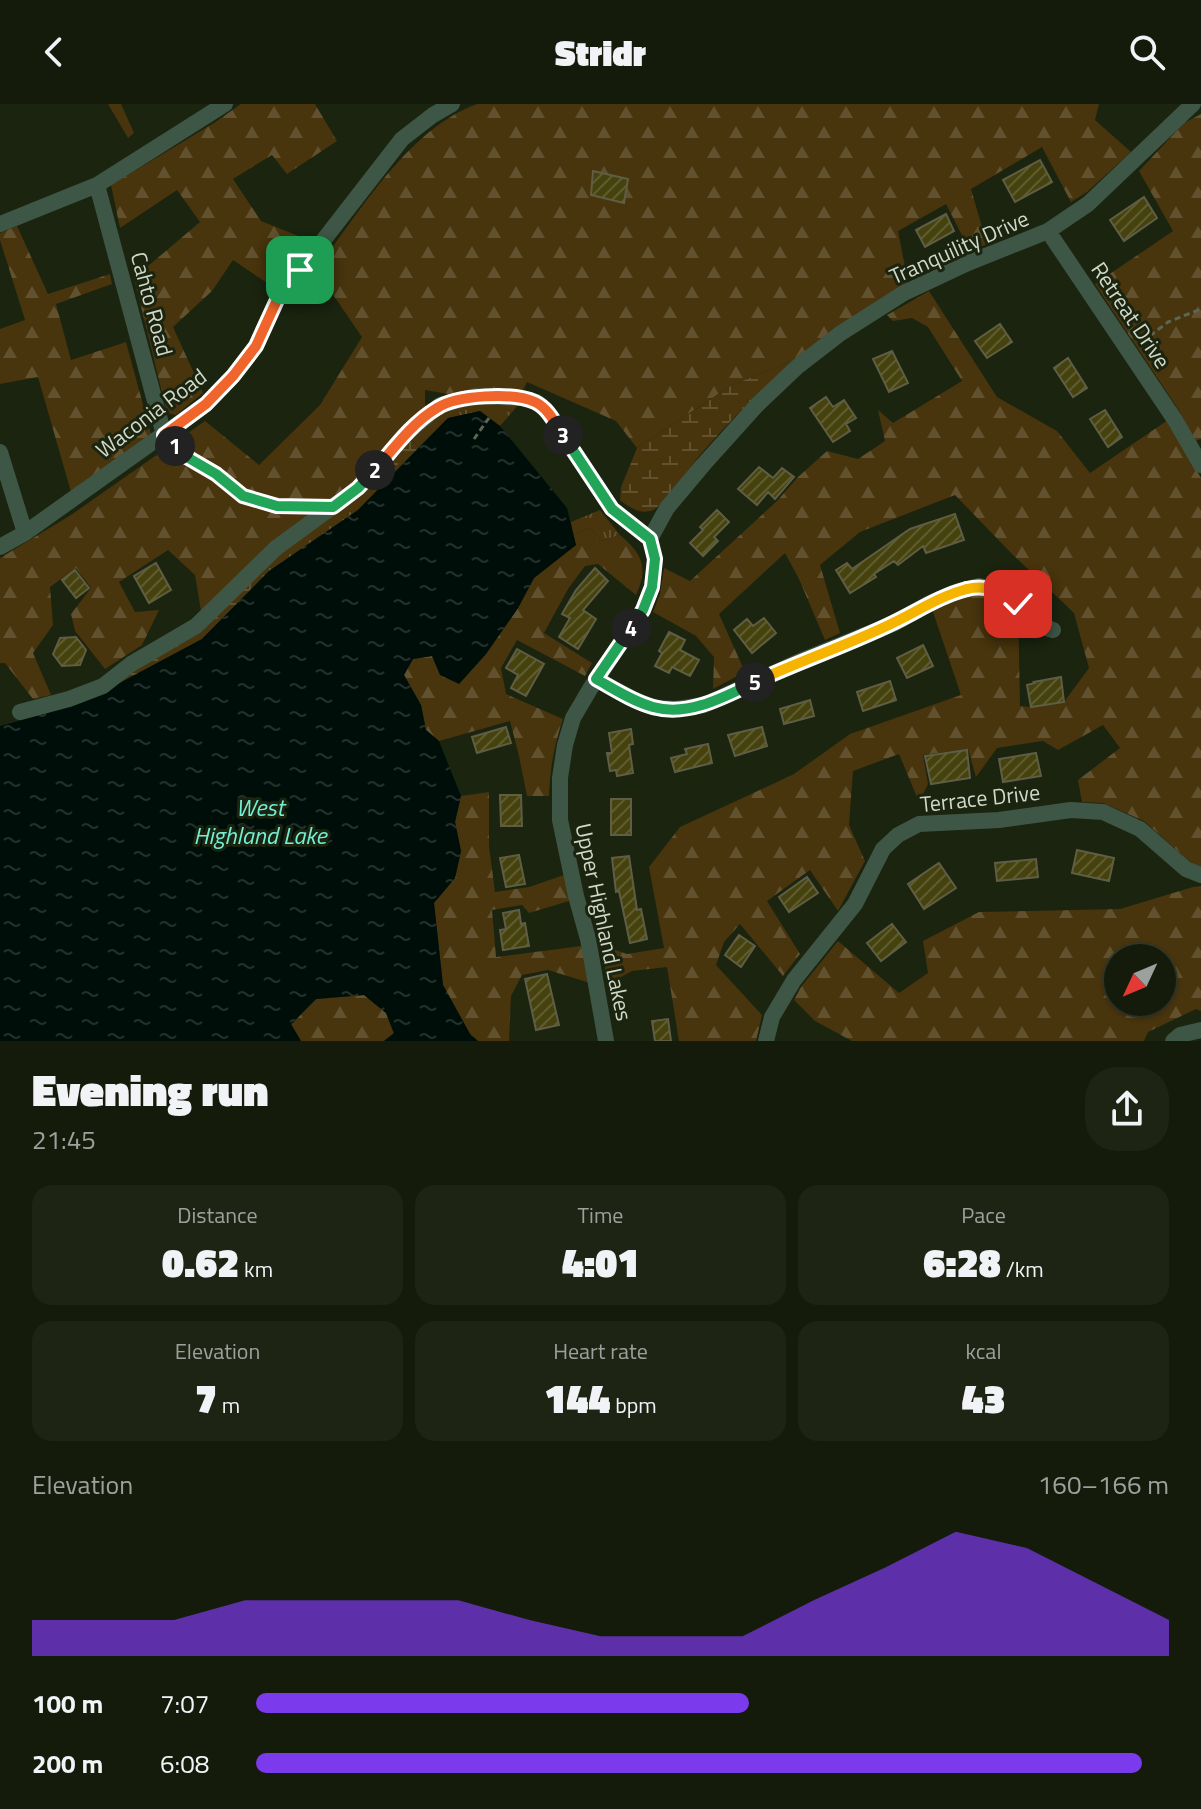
<!DOCTYPE html>
<meta charset="utf-8">
<style>
:root{--surface:#141b0b;--page:#1d2414;--text:#f1f3f6;--muted:#9da19d;--line:#33392c;--accent:#7c3aed}
body{margin:0;font-family:"Titillium Web",sans-serif;background:var(--page);color:var(--text);height:100vh;display:flex;flex-direction:column;font-size:30px;white-space:nowrap}
*{box-sizing:border-box;margin:0}
p{font-size:26px;color:var(--muted)}
.icon{flex:none;width:44px;height:44px;fill:none;stroke:currentColor;stroke-width:2;stroke-linecap:round;stroke-linejoin:round}
.map{position:relative;height:937px;overflow:hidden}
.drawer{display:flex;flex-direction:column;background:var(--surface);flex:1}
.drawer>*{flex:none}
.needle{width:52px;rotate:226deg}
.fabs{position:absolute;left:1104px;top:840px;display:grid;gap:16px}
.fabs a{display:grid;place-items:center;width:72px;height:72px;border-radius:50%;background:var(--surface);box-shadow:0 2px 6px #0004,0 0 0 2px var(--line);font-size:40px}
.pin{position:absolute;display:grid;place-items:center;width:68px;height:68px;color:#fff;margin:-34px;border-radius:16px;box-shadow:0 4px 12px #0006}
.km{position:absolute;width:40px;height:40px;margin:-20px;border-radius:50%;background:#222;color:#fff;font-size:22px;line-height:40px;text-align:center}
.round{display:grid;place-items:center;flex:none;width:84px;height:84px;border-radius:32px;background:var(--page)}
.head{display:flex;align-items:center;justify-content:space-between;height:136px;padding:0 32px}
h1{font-size:44px;font-weight:800;line-height:60px}
.metrics{display:grid;grid-template-columns:repeat(3,1fr);gap:12px;height:136px;padding:8px 32px}
.metrics div{display:grid;align-content:center;border-radius:20px;background:var(--page);text-align:center}
.metrics b{font-size:40px;font-weight:800}
.metrics small{font-size:22px;font-weight:400}
.metrics p{font-size:22px}
.chart{height:224px;padding:16px 32px}
.chart p{display:flex;justify-content:space-between}
.chart svg{width:100%;height:144px;margin-top:8px;fill:var(--accent);opacity:.7}
ul{padding:0 32px;list-style:none;font-size:26px}
li{display:grid;grid-template-columns:128px 96px 1fr;align-items:center;height:60px}
li i{height:20px;border-radius:10px;background:var(--accent)}
header{display:flex;justify-content:space-between;align-items:center;height:104px;padding:0 32px;background:var(--surface);font-size:36px;font-weight:800}
.map>svg:first-child{display:block}
.grass{fill:url(#grass-tufts)}
.forest{fill:url(#forest-firs);fill-rule:evenodd}
.wetland{fill:url(#wetland-marsh)}
.water{fill:url(#water-ripples)}
.building{fill:url(#building-hatch);stroke:#5f5e44;stroke-width:2}
.lines{fill:none;stroke-linecap:round;stroke-linejoin:round}
.path{stroke:#5d6653;stroke-width:3;stroke-dasharray:6 4;stroke-linecap:butt}
.minor{stroke:#3e5646;stroke-width:16}
.split-1-casing{stroke:#fff;stroke-width:16}
.split-2-casing{stroke:#fff;stroke-width:16}
.split-3-casing{stroke:#fff;stroke-width:16}
.split-4-casing{stroke:#fff;stroke-width:16}
.split-5-casing{stroke:#fff;stroke-width:16}
.split-6-casing{stroke:#fff;stroke-width:16}
.split-7-casing{stroke:#fff;stroke-width:16}
.split-1{stroke:#f0652b;stroke-width:10}
.split-2{stroke:#22a559;stroke-width:10}
.split-3{stroke:#f0652b;stroke-width:10}
.split-4{stroke:#22a559;stroke-width:10}
.split-5{stroke:#22a559;stroke-width:10}
.split-6{stroke:#f5b400;stroke-width:10}
.split-7{stroke:#f5b400;stroke-width:10}
.labels{text-anchor:middle;dominant-baseline:central;stroke-width:6;stroke-linejoin:round;paint-order:stroke}
.street-label{font-size:22px;fill:#d1d8ca;stroke:#1a240f}
.water-label{font-size:24px;font-style:italic;fill:#73efd7;stroke:#1a240f}
</style>
<header><svg class="icon" aria-label="back" viewBox="0 0 24 24"><path d="M15 5l-7 7 7 7"/></svg>Stridr<svg class="icon" aria-label="search" viewBox="0 0 24 24"><circle cx="10" cy="10" r="6"/><path d="M15 15l6 6"/></svg></header>
<div class="map">
<svg width="1201" height="937" viewBox="0 0 1201 937">
<defs>
<pattern id="grass-tufts" width="24" height="20" patternUnits="userSpaceOnUse" patternTransform="scale(2)"><rect width="24" height="20" fill="#48340d"/><path d="M3 7l-1-3M5 7V3M7 7l1-3M15 17l-1-3M17 17v-4M19 17l1-3" fill="none" stroke="#61512f"/></pattern>
<pattern id="forest-firs" width="22" height="20" patternUnits="userSpaceOnUse" patternTransform="scale(2)"><rect width="22" height="20" fill="#48340d"/><path d="M5 1l3.5 6h-7zM16 11l3.5 6h-7z" fill="#61512f"/></pattern>
<pattern id="wetland-marsh" width="20" height="14" patternUnits="userSpaceOnUse" patternTransform="scale(2)"><rect width="20" height="14" fill="#48340d"/><path d="M1 5h8M5 5V1M11 12h8M15 12V8" fill="none" stroke="#61512f"/></pattern>
<pattern id="water-ripples" width="26" height="14" patternUnits="userSpaceOnUse" patternTransform="scale(2)"><rect width="26" height="14" fill="#000e0a"/><path d="M2 4q2-2 4 0t4 0M15 11q2-2 4 0t4 0" fill="none" stroke="#24302c"/></pattern>
<pattern id="building-hatch" width="6" height="6" patternUnits="userSpaceOnUse" patternTransform="scale(2)"><rect width="6" height="6" fill="#45420e"/><path d="M-1 1l2-2M0 6l6-6M5 7l2-2" fill="none" stroke="#5f5d30"/></pattern>
</defs>
<rect width="100%" height="100%" fill="#1a240f"/>
<path class="grass" d="M477 298 519 300 500 322 480 307 448 314 419 343 410 334 445 307Z
M600 406 620 431 601 437 590 424 573 430 571 418Z"/>
<path class="forest" d="M108 0H121L134 29 128 34Z
M241 0H315L337 37 287 70 272 51 233 75 261 117 311 137 276 185 233 156 212 187 173 223 203 289 176 311 167 309 134 174 200 118 177 86 120 124 111 81 214 19Z
M477 0H1099L1095 16 1131 48 1087 88 1071 98 1042 43 971 85 987 140 970 147 946 100 898 127 908 178 836 224 792 257 732 281 637 344 616 317 527 278 523 286 476 285 448 290 425 286V302L357 375 201 507 195 471 168 446 119 478 135 508 159 506 142 541 105 565 75 527 71 510 91 484 76 464 50 483 53 521 33 549 51 591 33 595 5 559H0V454L71 411 205 317 259 361 320 301 362 233 316 166C359 109 408 25 477 0Z
M1201 10V335L1195 337 1180 308 1095 180 1173 127 1139 67 1184 19Z
M17 122 48 190 110 170 112 180 56 200 71 256 126 238 151 330 71 388 38 273 0 280V225L25 216 0 136V129Z
M929 187 997 293 1057 327 1090 369 1168 316 1201 374V763L1189 757 1144 717 1103 699 1082 698 1078 676 1120 644 1103 621 1058 646 1043 637 997 644 976 673 968 645 923 651 928 680 919 698 899 650 853 667 849 721 865 757 838 807 810 766 767 797 800 850 783 872 740 820 724 838 716 861 762 911 756 937H679L667 863 632 867 608 880 601 841 627 850 664 844 649 763 680 723 794 670 850 630 961 591 930 499 979 482 1018 500 1020 602 1031 603 1064 598 1089 564 1074 509 1012 450 955 391 860 428 820 461 840 529 825 536 799 475 785 449 719 510 745 568 713 585 714 553 696 532 653 508 660 490 664 464 690 477 777 397 798 373 827 347 858 355 885 337 878 306 893 319 962 277 928 223 912 214 893 217 887 211Z
M590 424 601 437 620 431C642 450 649 463 636 491L598 460 585 462 568 485 544 529 592 559 585 572 517 536 501 564 506 590 563 615C554 641 550 665 549 692H527L519 652 510 617 439 637 426 626 421 601 404 571 413 555 432 552 459 580 486 550 518 504 534 474 576 441 573 430Z
M489 688V742L495 788 529 783 564 771 569 797 529 809 522 801 492 806 496 853 581 842 590 879 548 866 522 871 511 892 509 937H478L470 930 443 881 434 799 455 774 461 747 455 718 461 692Z
M1201 782V907L1196 905 1148 928 1144 937H852L815 917 794 896 800 884 838 837 899 889 928 869 923 837 979 808 1120 805 1193 783ZM1118 854H1162V898H1118Z
M364 891 386 909 394 930 384 937H301L291 921 316 895Z"/>
<path class="wetland" d="M792 257C761 287 729 317 701 350 689 363 668 399 653 406 641 411 630 404 620 396L621 383 637 344 732 281Z
M410 334 419 343 358 406 269 467 202 535 114 582 248 478Z"/>
<path class="water" d="M480 307 500 322 567 404 576 441 534 474 518 504 486 550 459 580 440 571 432 552 413 555 404 571 421 601 426 626 439 637 461 692 455 718 461 747 455 774 434 799 443 881 470 930 478 937H384L394 929 386 909 364 891 316 895 291 920 301 937H0V622L48 609 114 582 202 535 269 467 358 406 448 314Z"/>
<path class="building" d="M1040 56 1052 78 1015 98 1003 76Z
M593 67 628 75 624 99 591 91Z
M1144 93 1157 114 1124 137 1110 116Z
M946 110 954 127 925 143 916 126Z
M1000 220 1012 238 987 254 975 237Z
M892 247 908 279 889 288 873 255Z
M1068 254 1087 284 1073 293 1054 264Z
M826 293 833 303 844 296 856 314 846 320 850 327 833 338 810 304Z
M1105 306 1122 333 1108 343 1090 315Z
M759 363 773 374 782 364 794 373 775 395 768 388 757 401 738 385Z
M717 406 729 418 714 433 718 437 703 452 690 439 703 426 700 423Z
M955 410 964 436 926 449 923 442 898 461 894 457 874 470 876 473 850 489 836 466 847 459 852 465 910 425Z
M156 459 171 486 149 499 134 472Z
M595 464 608 477 583 506 596 515 578 545 559 533 570 514 562 510 576 486Z
M75 466 89 484 76 494 62 476Z
M764 514 776 529 752 549 734 526 747 515 753 522Z
M669 528 685 536 680 546 699 556 690 572 672 563 669 569 655 562 662 549 659 547Z
M76 533 86 546 80 561 62 562 53 550 60 534Z
M923 541 933 562 907 574 897 554Z
M517 545 544 560 526 592 511 584 518 571 506 564Z
M1061 573 1064 598 1031 603 1027 581 1035 579 1034 578Z
M890 577 896 596 863 607 857 588Z
M810 596 814 612 784 620 780 605Z
M506 623 511 639 477 649 472 633Z
M762 623 767 642 735 652 728 631Z
M631 625 633 640 629 641 633 669 617 672 616 666 610 667 607 649H612L609 629Z
M708 640 712 659 675 668 671 654 687 650 685 645Z
M967 646 970 674 931 680 925 652Z
M1036 649 1041 672 1003 678 999 655Z
M500 691H521L522 722H501Z
M611 695H631V731H611Z
M1077 746 1114 754 1109 777 1072 769Z
M519 751 525 780 506 783 500 754Z
M629 752 637 806 641 805 647 835 630 839 619 787 616 788 612 754Z
M1036 755 1038 773 997 777 995 759Z
M939 759 956 784 924 805 908 780Z
M807 773 818 789 789 808 779 793Z
M519 806 521 820 525 819 529 842 503 846 500 826 506 825 503 809Z
M892 820 906 838 881 857 867 839Z
M739 831 755 842 741 863 725 851Z
M547 870 559 921 536 926 525 875Z
M668 915 671 937H655L652 917Z"/>
<g class="lines">
<path class="path" d="M1142 238 1168 218 1201 205
M474 335 489 314
M175 342 180 349 216 370 243 392 277 402 309 401"/>
<path class="minor" d="M97 81 164 331
M0 120 97 81 225 0
M1048 127 1175 316 1201 361
M0 348 25 429
M650 435 667 404 703 361 757 301 797 263 841 229 904 189 968 159 1048 127 1088 100 1193 0
M0 443 25 429 206 300 233 272 256 242 277 196 402 35 433 11 452 0
M596 575 635 596 655 604 676 605 704 601 798 558 895 519 930 499 956 488 979 482 1004 489 1018 500 1037 521 1053 526
M20 608 69 595 103 582 131 560 196 522 276 444 358 384 407 329 440 301 476 292 522 294 536 298 547 307 612 405 650 435 655 455 652 483 643 506 590 585 573 614 565 641 560 674V716L576 792 588 835 606 937
M766 937 772 913 794 876 855 800 883 745 898 731 919 720 999 716 1071 706 1103 708 1140 725 1186 765 1201 771
M1173 937 1180 931 1201 926"/>
</g>
<g class="lines">
<g class="split-1-casing">
<path id="split-1" d="M175 342 164 331 206 300 233 272 256 242 277 196 300 166"/>
</g>
<g class="split-2-casing">
<path id="split-2" d="M175 342 180 349 216 370 243 392 277 402 333 403 358 384 375 366"/>
</g>
<g class="split-3-casing">
<path id="split-3" d="M375 366C394 344 412 319 437 304 457 291 513 288 535 298 548 304 555 319 563 331"/>
</g>
<g class="split-4-casing">
<path id="split-4" d="M563 331 612 405 650 435 655 455 652 483 643 506 631 524"/>
</g>
<g class="split-5-casing">
<path id="split-5" d="M631 524 596 575C614 585 632 597 653 603 688 613 724 593 755 578"/>
</g>
<g class="split-6-casing">
<path id="split-6" d="M755 578C800 557 848 541 893 519 918 507 940 492 967 485"/>
</g>
<g class="split-7-casing">
<path id="split-7" d="M967 485C987 480 1002 488 1018 500"/>
</g>
<use href="#split-1" class="split-1"/>
<use href="#split-2" class="split-2"/>
<use href="#split-3" class="split-3"/>
<use href="#split-4" class="split-4"/>
<use href="#split-5" class="split-5"/>
<use href="#split-6" class="split-6"/>
<use href="#split-7" class="split-7"/>
</g>
<g class="labels">
<g class="street-label">
<text transform="translate(959 143) rotate(-24)">Tranquility Drive</text>
<text transform="translate(152 200) rotate(75)">Cahto Road</text>
<text transform="translate(1131 211) rotate(56)">Retreat Drive</text>
<text transform="translate(151 309) rotate(-37)">Waconia Road</text>
<text transform="translate(980 694) rotate(-6)">Terrace Drive</text>
<text transform="translate(604 818) rotate(78)">Upper Highland Lakes</text>
</g>
<g class="water-label">
<text x="260" y="703">West<tspan x="260" dy="28">Highland Lake</tspan></text>
</g>
</g>
</svg>
<div class="fabs">
<a><svg class="needle" viewBox="-14 -14 28 28"><path d="M0-13l5 13h-10z" fill="#e53935"/><path d="M0 13l5-13h-10z" fill="#9da19d"/></svg></a>
</div>
<div class="pin" style="left:300px;top:166px;background:#1e9e55"><svg class="icon" aria-label="arrive" viewBox="0 0 24 24"><path d="M6 21V4h12l-3 4 3 4H6"/></svg></div>
<div class="pin" style="left:1018px;top:500px;background:#d93025"><svg class="icon" aria-label="check" viewBox="0 0 24 24"><path d="M5 12l5 5 9-10"/></svg></div>
<b class="km" style="left:175px;top:342px">1</b>
<b class="km" style="left:375px;top:366px">2</b>
<b class="km" style="left:563px;top:331px">3</b>
<b class="km" style="left:631px;top:524px">4</b>
<b class="km" style="left:755px;top:578px">5</b>
</div>
<section class="drawer">
<div class="head"><div><h1>Evening run</h1><p>21:45</p></div><a class="round"><svg class="icon" aria-label="share" viewBox="0 0 24 24"><path d="M12 15V3M7 8l5-5 5 5M5 13v7h14v-7"/></svg></a></div>
<div class="metrics">
<div><p>Distance</p><b>0.62<small> km</small></b></div>
<div><p>Time</p><b>4:01</b></div>
<div><p>Pace</p><b>6:28<small> /km</small></b></div>
</div>
<div class="metrics">
<div><p>Elevation</p><b>7<small> m</small></b></div>
<div><p>Heart rate</p><b>144<small> bpm</small></b></div>
<div><p>kcal</p><b>43</b></div>
</div>
<div class="chart"><p><span>Elevation</span>160–166 m</p>
<svg viewBox="0 0 160 44" preserveAspectRatio="none"><path d="M0 44V33L10 33L20 33L30 27L40 27L50 27L60 27L70 33L80 38L90 38L100 38L110 27L120 17L130 6L140 11L150 22L160 33V44z"/></svg>
</div>
<ul>
<li><b>100 m</b>7:07<i style="width:54%"></i></li>
<li><b>200 m</b>6:08<i style="width:97%"></i></li>
</ul>
</section>
